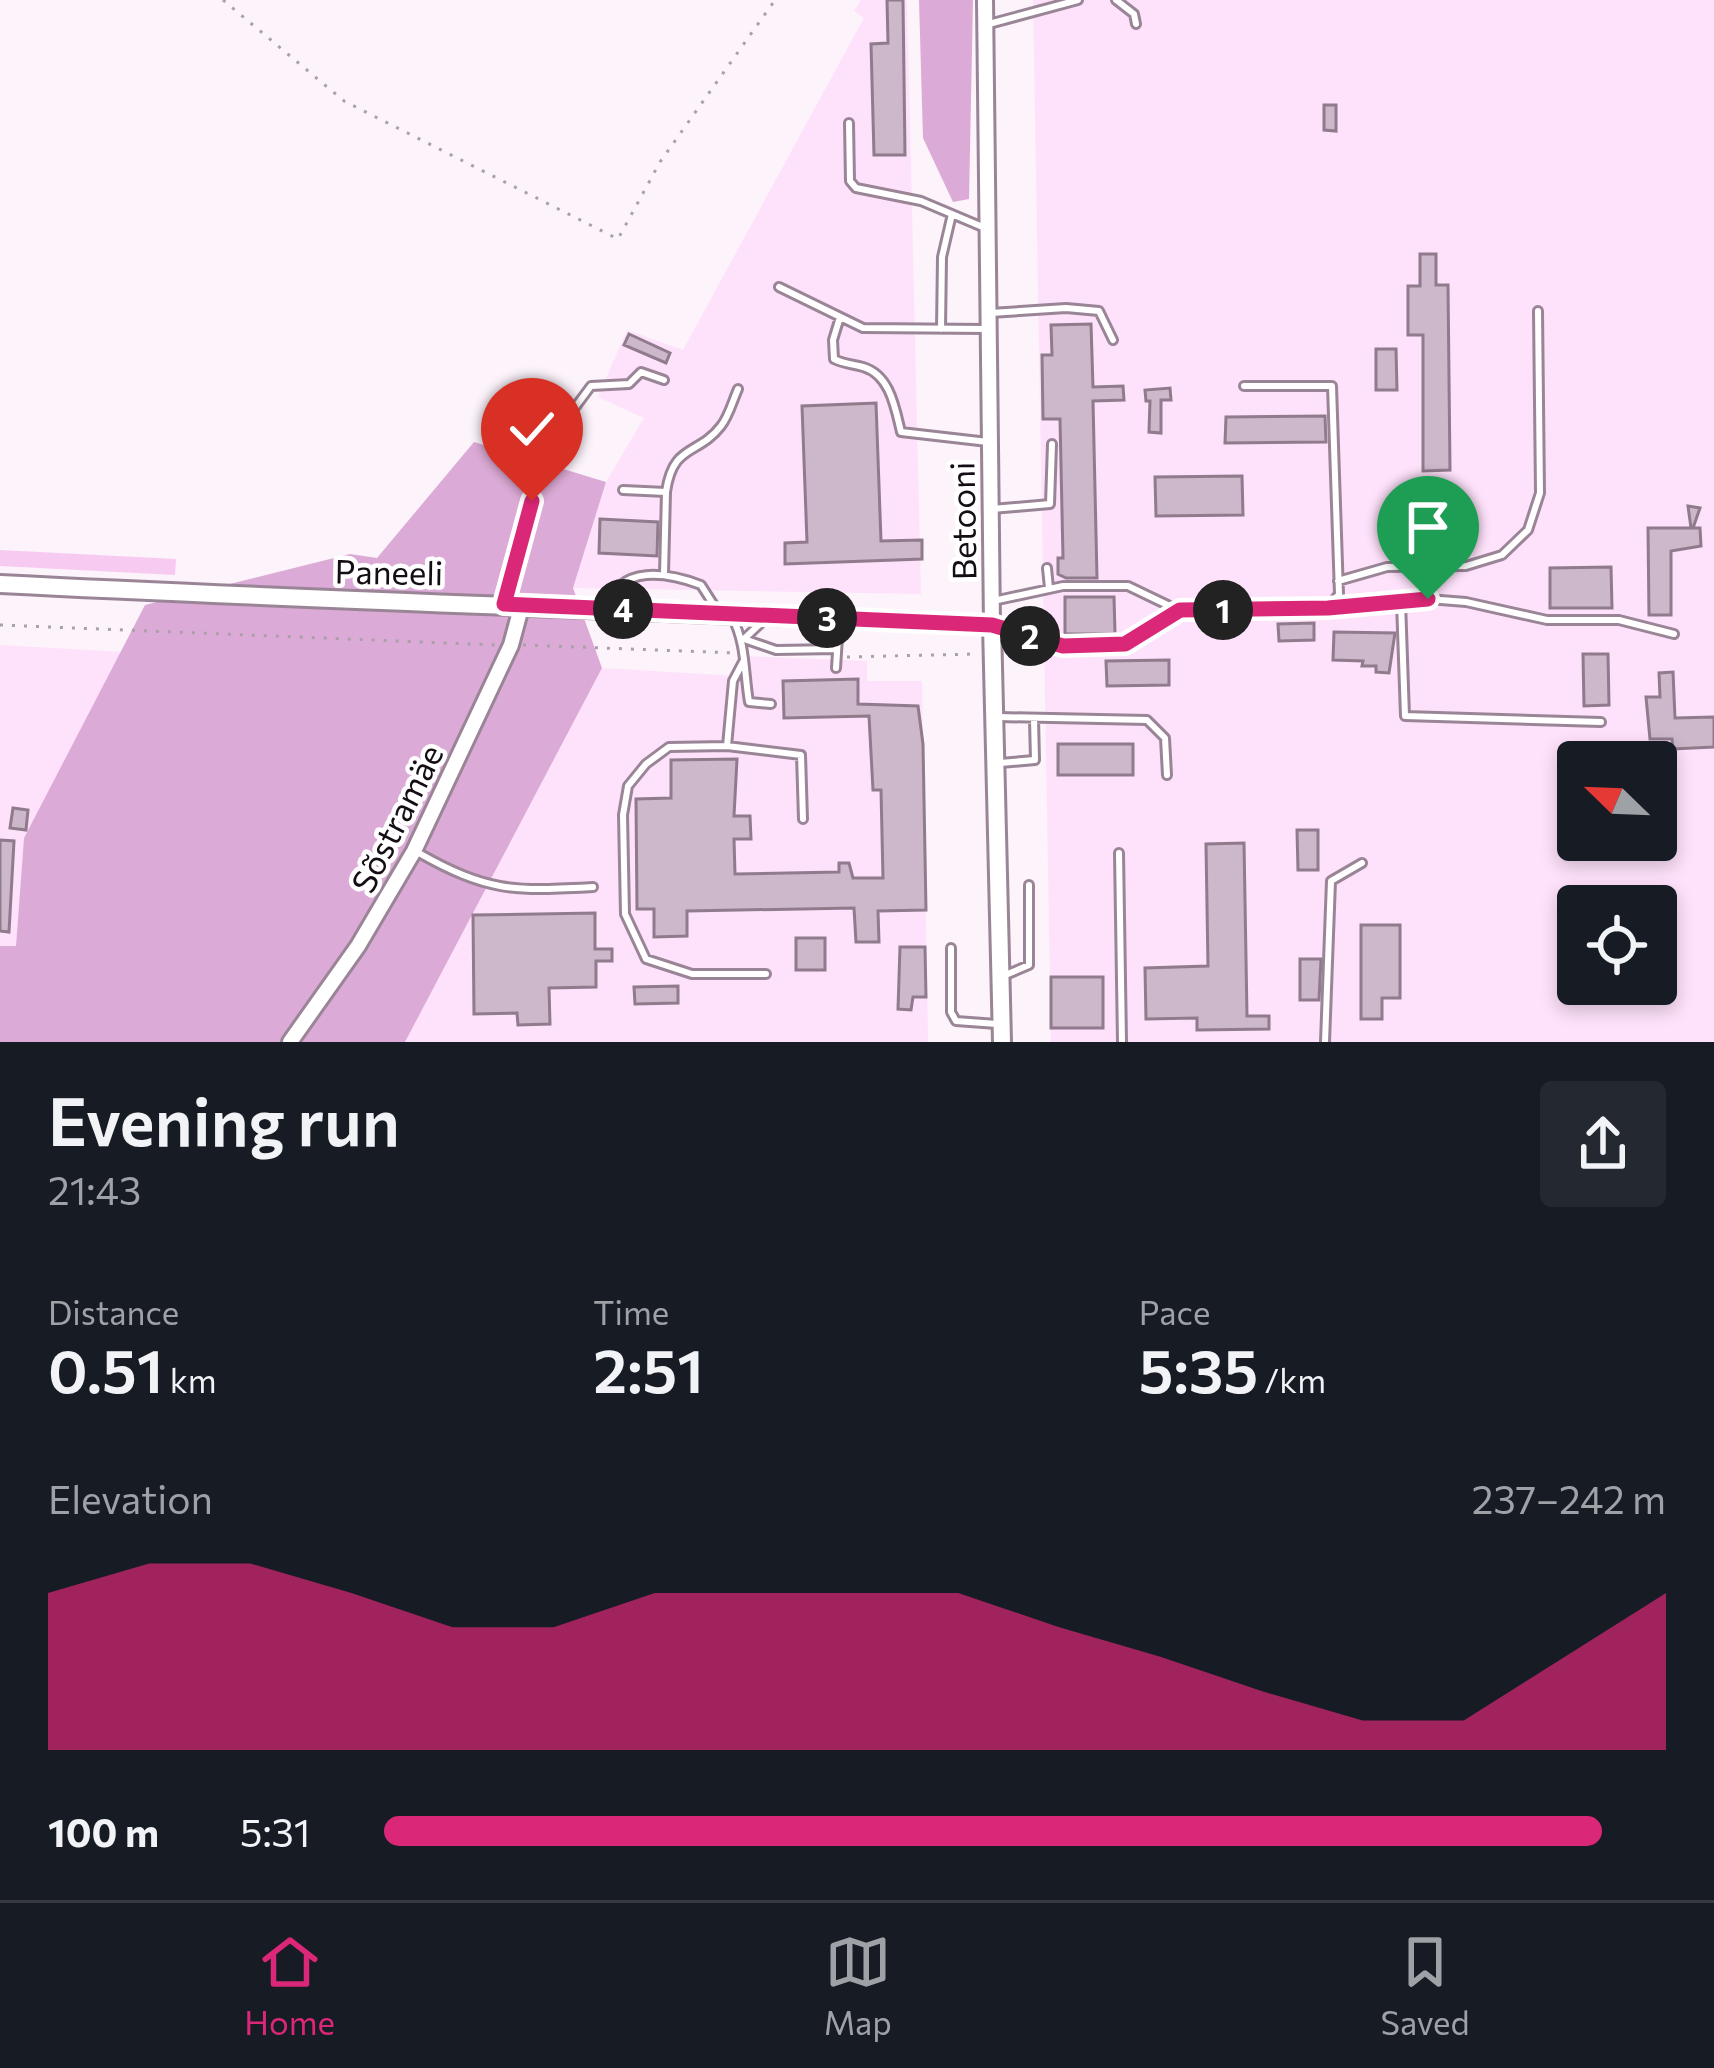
<!DOCTYPE html>
<meta charset="utf-8">
<style>
:root{--surface:#171b24;--page:#242831;--text:#f1f3f6;--muted:#9ea1a6;--line:#363941;--accent:#db2777}
body{margin:0;font-family:Commissioner,sans-serif;background:var(--page);color:var(--text);height:100vh;display:flex;flex-direction:column;font-size:45px;white-space:nowrap}
*{box-sizing:border-box;margin:0}
p{font-size:39px;color:var(--muted)}
.icon{flex:none;width:66px;height:66px;fill:none;stroke:currentColor;stroke-width:2;stroke-linecap:round;stroke-linejoin:round}
.map{position:relative;height:1042px;overflow:hidden}
.side{display:flex;flex-direction:column;background:var(--surface);flex:1}
.side>*{flex:none}
.needle{width:78px;rotate:293deg}
.buttons{position:absolute;left:1557px;top:741px;display:grid;gap:24px}
.buttons a{display:grid;place-items:center;width:120px;height:120px;border-radius:12px;background:var(--surface);box-shadow:0 6px 18px #0003;font-size:60px}
.pin{position:absolute;display:grid;place-items:center;width:102px;height:102px;color:#fff;margin:-123px -51px;border-radius:50% 50% 50% 0;rotate:-45deg;box-shadow:0 0 12px #0007}
.pin .icon{rotate:45deg}
.km{position:absolute;width:60px;height:60px;margin:-30px;border-radius:50%;background:#222;color:#fff;font-size:33px;line-height:60px;text-align:center}
.round{display:grid;place-items:center;flex:none;width:126px;height:126px;border-radius:12px;background:var(--page)}
.head{display:flex;align-items:center;justify-content:space-between;height:204px;padding:0 48px}
h1{font-size:66px;font-weight:600;line-height:90px}
.figures{display:grid;grid-template-columns:repeat(3,1fr);gap:18px;height:204px;padding:12px 48px}
.figures div{display:grid;align-content:center}
.figures b{font-size:60px;font-weight:600}
.figures small{font-size:33px;font-weight:400}
.figures p{font-size:33px}
.chart{height:336px;padding:24px 48px}
.chart p{display:flex;justify-content:space-between}
.chart svg{width:100%;height:216px;margin-top:12px;fill:var(--accent);opacity:.7}
ul{padding:0 48px;list-style:none;font-size:39px}
li{display:grid;grid-template-columns:192px 144px 1fr;align-items:center;height:90px}
li i{height:30px;border-radius:15px;background:var(--accent)}
.tab-bar{display:flex;justify-content:space-around;align-items:center;height:168px;border-top:3px solid var(--line);background:var(--surface);font-size:33px;color:var(--muted)}
.tab-bar a{display:grid;justify-items:center;gap:6px}
.tab-bar .on{color:var(--accent)}
.map>svg:first-child{display:block}
.built{fill:#fee1fa;fill-rule:evenodd}
.green{fill:#f7cbf1}
.forest{fill:#dcaad6}
.building{fill:#cdb7ca;stroke:#8f7b8c;stroke-width:3}
.lines{fill:none;stroke-linecap:round;stroke-linejoin:round}
.service-casing{stroke:#9a8597;stroke-width:12}
.minor-casing{stroke:#9a8597;stroke-width:20}
.tertiary-casing{stroke:#9a8597;stroke-width:22}
.path{stroke:#a9a1a8;stroke-width:3;stroke-dasharray:3 9;stroke-linecap:butt}
.service{stroke:#fff;stroke-width:6}
.minor{stroke:#fff;stroke-width:14}
.tertiary{stroke:#fff;stroke-width:16}
.route-casing{stroke:#fff;stroke-width:24}
.route{stroke:#db2777;stroke-width:15}
.labels{text-anchor:middle;dominant-baseline:central;stroke-width:9;stroke-linejoin:round;paint-order:stroke}
.street-label{font-size:33px;fill:#140d13;stroke:#fff}
</style>
<div class="map">
<svg width="1714" height="1042" viewBox="0 0 1714 1042">
<rect width="100%" height="100%" fill="#fcf3fb"/>
<path class="built" d="M861 0H907L921 594 573 588 606 482 644 418 598 397 627 330 683 350 864 18 854 11Z
M1033 0H1714V1042H1051ZM1578 762H1656V840H1578ZM1578 906H1656V984H1578Z
M0 645 124 652 24 838 16 947 0 946Z
M740 656 867 661V681H922L928 1042H405L602 668 738 676Z"/>
<path class="green" d="M0 550 176 559 175 575 0 566Z"/>
<path class="forest" d="M919 0H973L969 199 953 202 923 138Z
M474 442 606 482 573 588 602 668 405 1042H0V946H16L24 838 145 605 350 554 377 558Z"/>
<path class="building" d="M887 0H903L905 155H874L871 44 888 43Z
M1324 105H1336V131L1324 130Z
M1420 254H1436V285H1448L1450 470 1423 471V335H1408V286H1420Z
M1091 324 1093 387 1123 386 1124 400 1093 401 1097 578H1066L1058 574V558H1063L1060 419H1043L1042 355H1052L1051 325Z
M629 334 670 353 666 363 624 345Z
M1376 349H1396L1397 390H1376Z
M1170 388 1171 400H1161V433L1149 432 1150 401H1146L1145 390Z
M876 403 881 541 922 540V559L785 564V543L807 542 802 406Z
M1325 416 1326 442 1225 443 1226 417Z
M1242 476 1243 515 1156 516 1155 477Z
M1688 506 1700 508 1693 528H1700L1701 546 1671 551V615H1649L1648 528H1691Z
M1447 513 1448 542H1411L1410 514Z
M600 519 658 522 657 556 599 553Z
M1611 567 1612 608H1550V568Z
M1065 597H1114L1115 634H1065Z
M1314 623V640L1279 641 1278 624Z
M1334 632 1395 633 1389 673 1376 672V666H1362L1363 661 1333 660Z
M1583 654H1608L1609 705 1584 706Z
M1169 660V685L1107 686 1106 661Z
M1673 672 1675 718 1714 717V747L1673 749 1672 739H1650L1646 697H1660L1659 673Z
M858 679V704L918 706 923 744 926 910 878 911 879 942H856L854 908 687 911V936L654 937V909H637L636 799 671 798V760L737 759 734 816H750L751 839H734L735 874 839 872V863H849L853 878H883L881 790H873L869 716 784 718 783 681Z
M1058 744H1133V775H1058Z
M13 808 28 810 26 830 10 828Z
M1297 830H1318V870H1298Z
M0 840 14 841 9 932 0 931Z
M1244 843 1247 1016H1269V1029L1197 1030V1018L1146 1019 1145 968 1208 966 1206 844Z
M595 913V949H612V961H596V987L549 988 550 1024 518 1025 517 1013 474 1014 473 915Z
M1361 925H1400V998H1382V1019H1361Z
M796 938H825V970H796Z
M900 947H925L926 997H913L911 1010 898 1009Z
M1300 959H1321L1319 1000H1300Z
M1051 977H1103V1028H1051Z
M678 986V1003L635 1004 634 987Z"/>
<g class="lines">
<g class="service-casing">
<path id="service" d="M1116 0 1134 14 1136 24
M989 24 1078 0
M849 123 850 181 856 188 921 201 985 228
M779 287 863 328 987 329
M990 313 1066 308 1099 311 1113 340
M840 317 833 340 834 359C844 364 852 364 863 367 890 375 895 407 901 432L988 442
M941 329 942 257 952 214
M623 490 666 492 664 574
M666 492C673 443 698 456 721 426 729 416 733 400 738 389
M992 509 1050 504 1052 444
M1047 568 1049 588
M1338 581 1387 567 1466 566 1502 555 1528 530 1540 493 1538 311
M505 600 540 473 556 433 591 386 629 384 641 372 664 380
M993 601 1063 586H1128L1180 611
M1401 602 1405 716 1601 722
M609 608C618 563 669 573 701 585L717 610
M1328 608 1428 599 1466 602 1547 620H1619L1674 634
M732 617C746 643 744 672 749 702L771 704
M762 622 744 639 776 650 837 649
M998 627 1063 646 1125 644 1180 611 1328 608 1339 594 1332 386H1244
M743 662 733 681 727 746 801 755 803 819
M836 668 839 622
M999 717 1147 720 1165 738 1167 775
M727 746 669 747 646 764 628 786 623 815 625 914 646 959 692 974H766
M1000 763 1035 760 1034 719
M417 852C489 893 514 891 593 887
M1119 853 1122 1042
M951 948V1012L956 1021 997 1024
M1003 976 1029 965V885
M1325 1042 1331 881 1362 863"/>
</g>
<g class="minor-casing">
<path id="minor" d="M985 0 992 625
M290 1042 358 946 414 851 511 645 522 604"/>
</g>
<g class="tertiary-casing">
<path id="tertiary" d="M0 584C331 601 662 611 992 625L1002 1042"/>
</g>
<path class="path" d="M223 0 344 101 618 239 660 162 775 0
M0 625 496 645
M523 645 736 653
M847 657 975 654"/>
<use href="#service" class="service"/>
<use href="#minor" class="minor"/>
<use href="#tertiary" class="tertiary"/>
</g>
<g class="lines">
<g class="route-casing">
<path id="route" d="M532 501 504 604 992 625 1063 646 1125 644 1180 610 1328 608 1428 599"/>
</g>
<use href="#route" class="route"/>
</g>
<g class="labels">
<g class="street-label">
<text transform="translate(962 521) rotate(-91)">Betooni</text>
<text transform="translate(389 571) rotate(1)">Paneeli</text>
<text transform="translate(396 818) rotate(-63)">Sõstramäe</text>
</g>
</g>
</svg>
<div class="buttons">
<a><svg class="needle" viewBox="-14 -14 28 28"><path d="M0-13l5 13h-10z" fill="#e53935"/><path d="M0 13l5-13h-10z" fill="#9ea1a6"/></svg></a>
<a><svg class="icon" aria-label="locate" viewBox="0 0 24 24"><circle cx="12" cy="12" r="6"/><path d="M12 2v4M12 18v4M2 12h4M18 12h4"/></svg></a>
</div>
<div class="pin" style="left:1428px;top:599px;background:#1e9e55"><svg class="icon" aria-label="arrive" viewBox="0 0 24 24"><path d="M6 21V4h12l-3 4 3 4H6"/></svg></div>
<div class="pin" style="left:532px;top:501px;background:#d93025"><svg class="icon" aria-label="check" viewBox="0 0 24 24"><path d="M5 12l5 5 9-10"/></svg></div>
<b class="km" style="left:1223px;top:610px">1</b>
<b class="km" style="left:1030px;top:636px">2</b>
<b class="km" style="left:827px;top:618px">3</b>
<b class="km" style="left:623px;top:609px">4</b>
</div>
<section class="side">
<div class="head"><div><h1>Evening run</h1><p>21:43</p></div><a class="round"><svg class="icon" aria-label="share" viewBox="0 0 24 24"><path d="M12 15V3M7 8l5-5 5 5M5 13v7h14v-7"/></svg></a></div>
<div class="figures">
<div><p>Distance</p><b>0.51<small> km</small></b></div>
<div><p>Time</p><b>2:51</b></div>
<div><p>Pace</p><b>5:35<small> /km</small></b></div>
</div>
<div class="chart"><p><span>Elevation</span>237–242 m</p>
<svg viewBox="0 0 160 44" preserveAspectRatio="none"><path d="M0 44V12L10 6L20 6L30 12L40 19L50 19L60 12L70 12L80 12L90 12L100 19L110 25L120 32L130 38L140 38L150 25L160 12V44z"/></svg>
</div>
<ul>
<li><b>100 m</b>5:31<i style="width:95%"></i></li>
</ul>
</section>
<nav class="tab-bar">
<a class="on"><svg class="icon" aria-label="home" viewBox="0 0 24 24"><path d="M3 11l9-7 9 7M6 9v11h12V9"/></svg>Home</a>
<a><svg class="icon" aria-label="map" viewBox="0 0 24 24"><path d="M3 6l6-2 6 2 6-2v14l-6 2-6-2-6 2zM9 4v14M15 6v14"/></svg>Map</a>
<a><svg class="icon" aria-label="saved" viewBox="0 0 24 24"><path d="M7 4h10v16l-5-4-5 4z"/></svg>Saved</a>
</nav>
